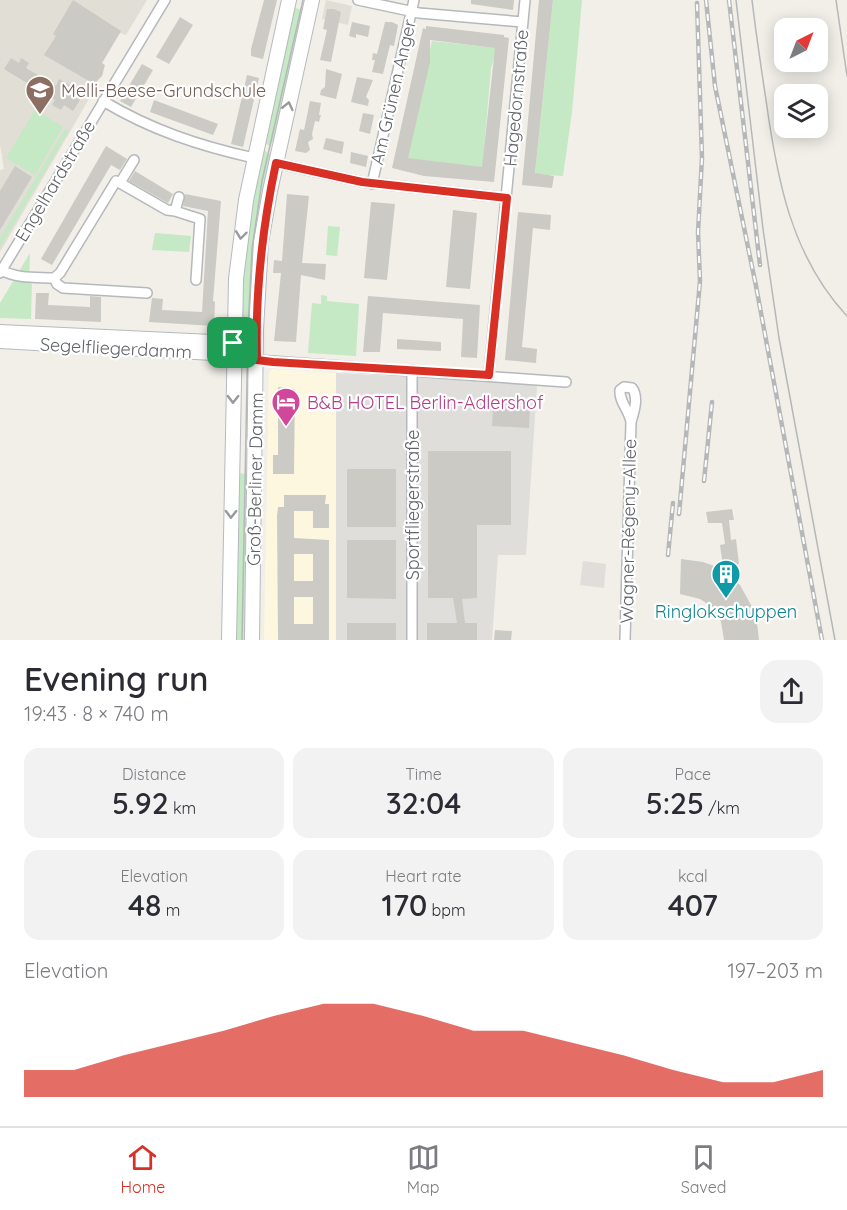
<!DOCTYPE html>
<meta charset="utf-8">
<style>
:root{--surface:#fff;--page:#f2f2f3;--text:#2b2b33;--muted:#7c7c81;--line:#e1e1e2;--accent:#d93025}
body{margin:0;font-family:Quicksand,sans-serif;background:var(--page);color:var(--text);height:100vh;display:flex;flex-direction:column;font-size:22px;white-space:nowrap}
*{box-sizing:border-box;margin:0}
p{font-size:20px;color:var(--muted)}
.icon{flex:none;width:33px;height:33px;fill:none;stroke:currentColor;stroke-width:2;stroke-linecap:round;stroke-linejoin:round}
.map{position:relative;height:640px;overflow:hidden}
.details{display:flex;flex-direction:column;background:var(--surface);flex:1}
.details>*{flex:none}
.needle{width:39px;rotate:42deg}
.controls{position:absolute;left:774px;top:18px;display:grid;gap:12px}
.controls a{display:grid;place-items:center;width:54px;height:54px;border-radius:12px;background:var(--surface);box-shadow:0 3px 15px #0003;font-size:30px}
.pin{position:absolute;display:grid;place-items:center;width:51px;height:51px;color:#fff;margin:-26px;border-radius:12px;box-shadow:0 3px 9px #0006}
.round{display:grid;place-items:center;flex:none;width:63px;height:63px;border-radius:18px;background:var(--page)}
.summary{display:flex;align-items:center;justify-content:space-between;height:102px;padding:0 24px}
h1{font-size:33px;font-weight:600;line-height:45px}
.metrics{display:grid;grid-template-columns:repeat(3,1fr);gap:9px;height:102px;padding:6px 24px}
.metrics div{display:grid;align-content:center;border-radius:15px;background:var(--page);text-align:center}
.metrics b{font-size:30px;font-weight:600}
.metrics small{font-size:16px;font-weight:400}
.metrics p{font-size:16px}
.chart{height:168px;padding:12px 24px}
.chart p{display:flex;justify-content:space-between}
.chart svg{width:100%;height:108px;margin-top:6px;fill:var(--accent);opacity:.7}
.tab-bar{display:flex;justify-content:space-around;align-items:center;height:84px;border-top:2px solid var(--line);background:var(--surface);font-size:16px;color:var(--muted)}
.tab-bar a{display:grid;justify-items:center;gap:3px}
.tab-bar .on{color:var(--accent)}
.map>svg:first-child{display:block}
.commercial{fill:#fef7e0}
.industrial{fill:#e0deda}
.education{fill:#e1ded6}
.green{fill:#c5e8c5}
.building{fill:#cccac5;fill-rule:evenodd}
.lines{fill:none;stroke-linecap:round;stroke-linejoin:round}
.minor-casing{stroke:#b5b8bc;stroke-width:12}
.secondary-casing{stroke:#b6babf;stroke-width:16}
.minor{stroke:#fff;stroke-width:9}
.secondary{stroke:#fff;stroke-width:14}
.tram{stroke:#b6b7b8;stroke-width:1.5}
.rail-casing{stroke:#b6b7b8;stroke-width:4.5}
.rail{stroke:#fff;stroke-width:2;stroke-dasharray:7;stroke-linecap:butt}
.oneway{stroke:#979a9d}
.route-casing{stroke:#fff;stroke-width:12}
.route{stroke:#d93025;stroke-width:8}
.labels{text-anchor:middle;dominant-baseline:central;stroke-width:4.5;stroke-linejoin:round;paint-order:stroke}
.education-label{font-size:18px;fill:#785e54;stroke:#fff;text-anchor:start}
.street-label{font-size:18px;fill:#5f6368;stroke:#fff}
.hotel-label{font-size:18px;fill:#b23c85;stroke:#fff;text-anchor:start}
.culture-label{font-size:18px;fill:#0d838f;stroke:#fff}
</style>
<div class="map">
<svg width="847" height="640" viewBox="0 0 847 640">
<rect width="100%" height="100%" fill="#f1efe8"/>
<path class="commercial" d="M272 369 336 373V640H264L269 373Z"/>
<path class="industrial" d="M336 373 492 381 537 386 526 555H498L492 640H336Z
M583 561 606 564 604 588 580 585Z"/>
<path class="education" d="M0 0H147L126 35 120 33 102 63 103 74 94 84 87 97 89 99 0 252V170L4 169 0 145Z
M326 0 352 6 348 25 322 19Z"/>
<path class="green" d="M553 0H582L572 112 563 176 535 174Z
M292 7 306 11 276 143 272 142 271 147 262 141Z
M432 41 497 48 491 68 483 161 485 168 406 158Z
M35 110 63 127 35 175 6 158Z
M65 129 69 131 0 247V238Z
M264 149 267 153 274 155 253 327H239L240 291 259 151 263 152Z
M328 226 340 227 337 256 326 255Z
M155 233 191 236 189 252 152 250Z
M30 253 29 280H32L31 319 0 318V303Z
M321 295 327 296V301L359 304 356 356 308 353 312 303 321 304Z
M236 473 250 474 248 640H233Z"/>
<path class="building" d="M73 0 121 31 102 63 105 65 102 76 94 84 44 55 56 36 53 34Z
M264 0H277L263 59 251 56V49Z
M471 0H514L513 10 471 4Z
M539 0H553L535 173 554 176 552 188 522 185Z
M327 9H334L341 12 331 62 320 60 327 30 323 29Z
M180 17 193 25 169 64 156 57Z
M352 22 370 26 368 37 356 34V38L349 36Z
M385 22H392L398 25 394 46 390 45 383 74 372 72 375 60H372L373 53 377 54Z
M426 26 504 35V37L509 38 494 182 424 176 392 168 423 28 426 29ZM430 40 495 48 482 167 408 158 430 62Z
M11 58 19 63 21 58 29 63 26 68 56 86 59 79 75 88 71 95 80 100 73 111 64 105 61 110 52 105 55 100 4 69Z
M142 64 153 70 131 107 120 101Z
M326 69 342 74 336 99 320 95 321 90 325 87Z
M247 75 259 78 243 147 231 144Z
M357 77 373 80 366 97 369 100 368 106 351 102Z
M154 100 218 124 213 135 150 112Z
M310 101 321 103 319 115H321L319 122 315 121 312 134 313 139 308 142 310 150 306 153 295 151 300 129 304 130Z
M363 113 374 115 370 134 359 131Z
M326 138 344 142 342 154 323 149Z
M106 146 127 159 120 170 111 165 52 265 41 259Z
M351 152 368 156 366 167 350 163Z
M15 166 32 177 0 230V191Z
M135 171 173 194 168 203 129 181Z
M185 194 221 201 213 301 215 302 214 326 149 322 152 298 163 299 162 310 202 312 208 211 183 206Z
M287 194 309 196 302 263 326 264 325 280 301 275 296 342 274 341 281 273H273L274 260 282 261Z
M371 202 395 204 387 280 364 278Z
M453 210 477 213 470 289 446 287Z
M518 212 551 215 550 230 533 228 522 347 537 349 536 363 505 360Z
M36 293H49L48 305 90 307V296L101 297V322L35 319Z
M368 296 480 305 477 358 461 357 463 319 383 313 380 352H363Z
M397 339 441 342V351L397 349Z
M278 387 295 389 294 474H273V455H278Z
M493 403 530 406 529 428 492 426Z
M428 451H511V525H477V598L462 599 465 623H477V640H427V623H457L453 598H428Z
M347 469H396V527H347Z
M284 495H326L325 504H329V528H313V511H294V538L329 540V640H278L277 516 278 507H284ZM294 554H313V581H294ZM294 597H313V624H294Z
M732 509 734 520H729L731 540 736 539 739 564 723 566 720 545 725 544 722 523H708L706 512Z
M347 540H396V599L347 598Z
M681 559 703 562 720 568 740 585 756 614 759 640H724L721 622 712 607 700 599 680 594Z
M347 623H396V640H347Z
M495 630 512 631 511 640H494Z"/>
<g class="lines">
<g class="minor-casing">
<path id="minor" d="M358 0 419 13 523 22
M103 101C151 130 200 146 254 158
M275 163 362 182 507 198
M120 183 167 210 175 211
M372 184 414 0
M179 197 175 211 200 219 196 280
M1 270C17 279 37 277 54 278L60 273 116 181 120 183 134 160
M0 273 165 0
M54 278 57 284 63 288 147 293
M257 360 566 382
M412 370V640
M489 375 525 0
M625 640 631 422C629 410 619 402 620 390L624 387 632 388C639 397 634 412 631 422"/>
</g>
<g class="secondary-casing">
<path id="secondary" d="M0 332 233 343
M0 341 213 353 257 360
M229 640 236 279 246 200 289 0
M252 640 256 330 261 242 270 191 312 0"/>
</g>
<use href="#minor" class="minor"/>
<use href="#secondary" class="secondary"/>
<path class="tram" d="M736 0 763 229 779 338 835 640
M752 0C756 34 761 67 766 100 777 179 791 256 847 316
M836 0 847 76
M242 640 248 330 252 249 262 181 303 0"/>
<g class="rail-casing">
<path id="rail" d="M706 0 715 86 756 286 822 640
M729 0 760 265
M704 481 712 402
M679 514 700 281 698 232 702 158 697 3
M668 555 673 503"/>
</g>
<use href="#rail" class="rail"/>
</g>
<defs><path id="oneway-chevron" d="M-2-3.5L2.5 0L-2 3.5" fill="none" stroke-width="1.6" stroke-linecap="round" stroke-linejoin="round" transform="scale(1.5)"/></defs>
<g class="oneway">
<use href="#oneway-chevron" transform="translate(288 106) rotate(-77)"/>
<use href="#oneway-chevron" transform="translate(241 235) rotate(97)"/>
<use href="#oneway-chevron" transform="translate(233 399) rotate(91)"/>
<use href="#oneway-chevron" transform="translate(231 514) rotate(91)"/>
</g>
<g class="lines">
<g class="route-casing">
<path id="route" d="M233 343 257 360 273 362 489 375 507 198 362 182 276 163C262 229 255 293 257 360L233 356V343"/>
</g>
<use href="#route" class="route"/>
</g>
<defs>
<g id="school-pin" transform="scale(1.5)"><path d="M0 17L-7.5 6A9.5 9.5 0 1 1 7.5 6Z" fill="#8d6e63" stroke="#fff"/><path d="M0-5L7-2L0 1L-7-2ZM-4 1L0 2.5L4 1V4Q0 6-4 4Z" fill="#fff"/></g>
<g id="hotel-pin" transform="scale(1.5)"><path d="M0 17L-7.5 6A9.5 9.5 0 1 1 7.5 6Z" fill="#d1479c" stroke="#fff"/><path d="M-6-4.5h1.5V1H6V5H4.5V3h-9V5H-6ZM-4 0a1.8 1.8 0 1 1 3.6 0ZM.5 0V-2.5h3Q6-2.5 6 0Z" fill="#fff"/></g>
<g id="building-pin" transform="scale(1.5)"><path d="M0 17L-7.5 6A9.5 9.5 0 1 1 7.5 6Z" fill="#0f9aa8" stroke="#fff"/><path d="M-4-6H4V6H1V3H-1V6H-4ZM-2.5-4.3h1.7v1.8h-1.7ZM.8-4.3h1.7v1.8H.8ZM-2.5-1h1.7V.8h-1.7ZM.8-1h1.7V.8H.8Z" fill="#fff"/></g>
</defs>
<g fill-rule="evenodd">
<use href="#school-pin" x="40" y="90"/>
<use href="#hotel-pin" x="286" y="402"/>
<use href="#building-pin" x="726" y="574"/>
</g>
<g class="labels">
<g class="education-label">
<text x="61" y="90">Melli-Beese-Grundschule</text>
</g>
<g class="street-label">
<text transform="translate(393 92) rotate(-77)">Am Grünen Anger</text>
<text transform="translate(516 98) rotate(-85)">Hagedornstraße</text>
<text transform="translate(55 181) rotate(-59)">Engelhardstraße</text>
<text transform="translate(116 348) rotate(3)">Segelfliegerdamm</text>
<text transform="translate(255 479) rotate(-89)">Groß-Berliner Damm</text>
<text transform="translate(412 505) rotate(-90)">Sportfliegerstraße</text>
<text transform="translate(628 531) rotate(-89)">Wagner-Régeny-Allee</text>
</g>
<g class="hotel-label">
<text x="307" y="402">B&amp;B HOTEL Berlin-Adlershof</text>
</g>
<g class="culture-label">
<text x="726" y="611">Ringlokschuppen</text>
</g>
</g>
</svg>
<div class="controls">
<a><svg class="needle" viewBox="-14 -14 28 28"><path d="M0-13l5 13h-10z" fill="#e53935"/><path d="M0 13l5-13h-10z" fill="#7c7c81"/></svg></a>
<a><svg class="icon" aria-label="layers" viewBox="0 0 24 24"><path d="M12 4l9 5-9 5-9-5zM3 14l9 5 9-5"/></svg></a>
</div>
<div class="pin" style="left:233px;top:343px;background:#1e9e55"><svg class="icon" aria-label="arrive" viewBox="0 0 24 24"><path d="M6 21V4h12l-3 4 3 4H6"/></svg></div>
</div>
<section class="details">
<div class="summary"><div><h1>Evening run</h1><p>19:43 · 8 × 740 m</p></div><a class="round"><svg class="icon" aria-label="share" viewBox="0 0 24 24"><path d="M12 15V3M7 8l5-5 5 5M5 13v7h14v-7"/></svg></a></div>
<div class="metrics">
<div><p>Distance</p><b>5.92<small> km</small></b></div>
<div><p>Time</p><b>32:04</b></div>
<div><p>Pace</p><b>5:25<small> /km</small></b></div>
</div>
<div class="metrics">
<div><p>Elevation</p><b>48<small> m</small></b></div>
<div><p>Heart rate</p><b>170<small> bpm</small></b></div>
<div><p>kcal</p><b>407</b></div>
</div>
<div class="chart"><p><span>Elevation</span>197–203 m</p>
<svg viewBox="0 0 160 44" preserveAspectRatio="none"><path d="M0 44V33L10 33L20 27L30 22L40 17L50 11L60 6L70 6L80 11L90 17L100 17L110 22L120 27L130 33L140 38L150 38L160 33V44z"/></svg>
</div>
</section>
<nav class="tab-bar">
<a class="on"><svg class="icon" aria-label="home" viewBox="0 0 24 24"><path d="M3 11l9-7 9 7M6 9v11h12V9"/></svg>Home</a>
<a><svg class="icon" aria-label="map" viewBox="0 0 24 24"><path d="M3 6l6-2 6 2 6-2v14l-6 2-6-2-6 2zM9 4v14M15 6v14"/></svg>Map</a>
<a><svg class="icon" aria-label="saved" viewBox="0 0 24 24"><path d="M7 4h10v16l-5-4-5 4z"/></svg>Saved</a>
</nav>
